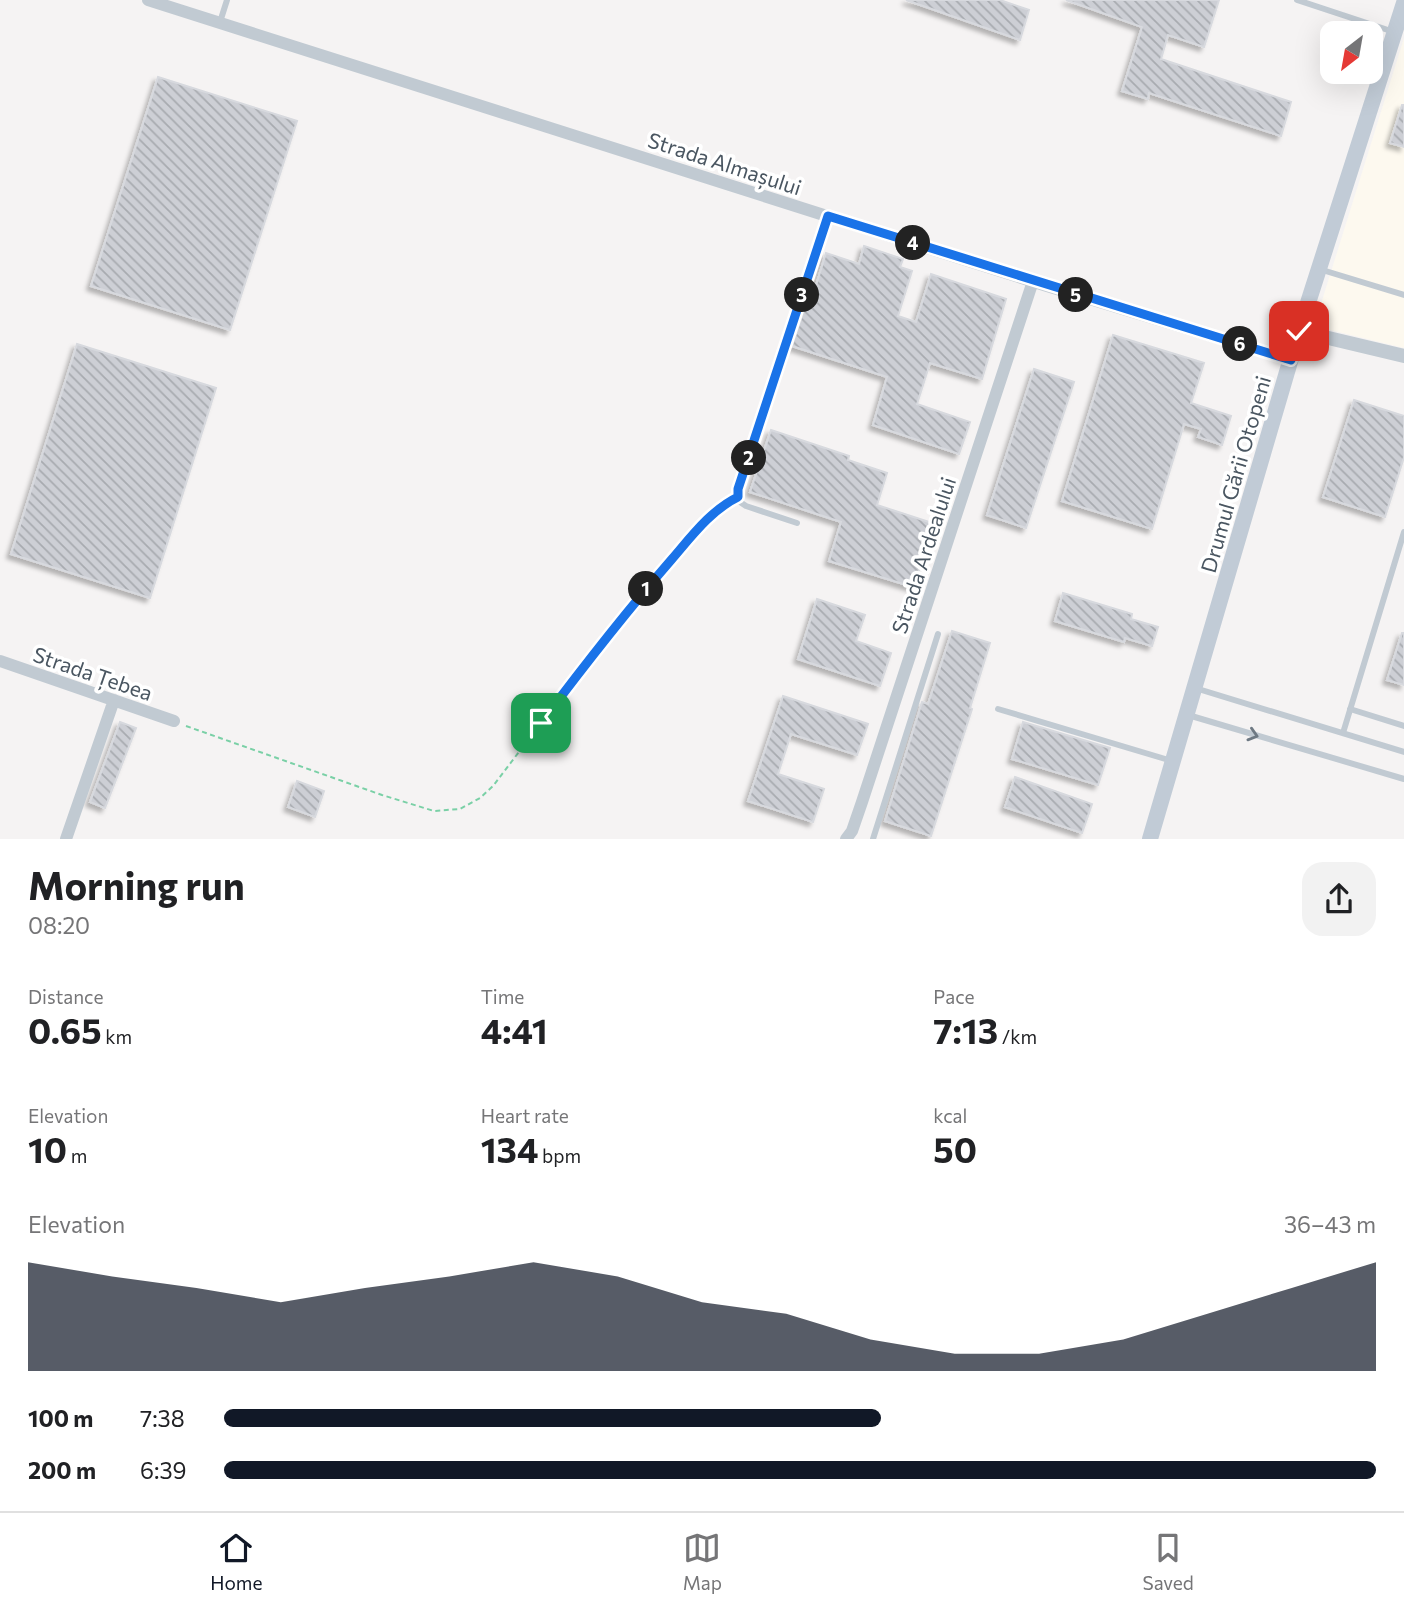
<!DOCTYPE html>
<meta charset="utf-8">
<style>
:root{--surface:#fff;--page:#f2f2f2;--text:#202124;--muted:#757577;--line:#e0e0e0;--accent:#111827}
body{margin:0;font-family:Commissioner,sans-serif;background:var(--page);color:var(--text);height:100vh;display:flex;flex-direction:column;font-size:26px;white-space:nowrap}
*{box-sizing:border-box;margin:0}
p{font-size:23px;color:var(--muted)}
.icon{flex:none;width:38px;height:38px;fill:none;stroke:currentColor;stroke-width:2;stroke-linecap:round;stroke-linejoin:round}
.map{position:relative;height:839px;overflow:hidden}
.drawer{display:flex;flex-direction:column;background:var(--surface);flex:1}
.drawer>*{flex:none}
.needle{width:46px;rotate:211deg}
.tools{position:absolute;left:1320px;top:21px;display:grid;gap:14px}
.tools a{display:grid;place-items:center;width:63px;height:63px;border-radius:14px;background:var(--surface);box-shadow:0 7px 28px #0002;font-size:35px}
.pin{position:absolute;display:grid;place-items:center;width:60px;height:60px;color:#fff;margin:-30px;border-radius:14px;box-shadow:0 4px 10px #0006}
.km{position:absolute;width:35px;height:35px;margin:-18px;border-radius:50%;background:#222;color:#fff;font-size:19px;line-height:35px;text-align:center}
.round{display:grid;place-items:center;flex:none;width:74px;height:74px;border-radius:21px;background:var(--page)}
.headline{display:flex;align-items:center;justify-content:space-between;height:119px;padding:0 28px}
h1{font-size:38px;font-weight:700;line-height:52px}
.stats{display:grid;grid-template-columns:repeat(3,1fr);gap:10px;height:119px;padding:7px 28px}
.stats div{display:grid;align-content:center}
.stats b{font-size:35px;font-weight:700}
.stats small{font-size:19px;font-weight:400}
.stats p{font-size:19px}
.chart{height:196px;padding:14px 28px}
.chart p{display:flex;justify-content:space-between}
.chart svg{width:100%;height:126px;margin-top:7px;fill:var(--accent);opacity:.7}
ul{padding:0 28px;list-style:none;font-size:23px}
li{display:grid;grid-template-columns:112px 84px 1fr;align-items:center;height:52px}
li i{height:18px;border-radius:9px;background:var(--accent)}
.menu{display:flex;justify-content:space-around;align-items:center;height:98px;border-top:2px solid var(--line);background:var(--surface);font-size:19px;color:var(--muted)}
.menu a{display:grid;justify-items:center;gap:4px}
.menu .active{color:var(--accent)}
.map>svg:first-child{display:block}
.commercial{fill:#fdf9ef}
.building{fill:url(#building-back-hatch);stroke:#d7d9de;stroke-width:2;filter:url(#shadow)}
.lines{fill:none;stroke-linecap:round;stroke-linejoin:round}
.path{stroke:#7ad0a6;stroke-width:2;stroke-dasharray:5 3.5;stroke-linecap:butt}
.service{stroke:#c1cad2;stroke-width:6}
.minor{stroke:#c1cad2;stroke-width:12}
.tertiary{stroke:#c1cad2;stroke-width:14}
.secondary{stroke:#c1cbd6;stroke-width:16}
.oneway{stroke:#6e7983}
.route-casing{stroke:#fff;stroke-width:14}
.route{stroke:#1a73e8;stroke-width:9}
.labels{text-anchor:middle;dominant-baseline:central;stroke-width:7;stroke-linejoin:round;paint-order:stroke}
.street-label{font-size:21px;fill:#4a5661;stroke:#fff}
</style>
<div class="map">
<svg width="1404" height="839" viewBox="0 0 1404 839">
<defs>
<pattern id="building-back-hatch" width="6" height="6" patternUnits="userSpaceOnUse" patternTransform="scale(1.75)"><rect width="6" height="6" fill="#cdcfd5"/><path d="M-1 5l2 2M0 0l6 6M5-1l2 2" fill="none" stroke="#a8abb0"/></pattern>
<filter id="shadow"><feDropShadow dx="-4" dy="4" stdDeviation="2" flood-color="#0004"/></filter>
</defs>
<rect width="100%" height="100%" fill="#f5f3f3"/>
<path class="commercial" d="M1404 38V348L1314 326Z"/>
<path class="building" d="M906 0H1000L1029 10 1020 40Z
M1066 0H1219L1204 47 1168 35 1161 59 1291 102 1281 136 1149 93 1148 99 1122 91 1142 27Z
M158 77 297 121 230 330 91 286Z
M1402 105H1404V147L1390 143Z
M864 246 903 259 900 267 912 271 898 316 916 322 931 274 1006 299 982 379 930 363 917 404 970 422 959 454 873 425 887 377 792 346 805 307 809 308 826 253 859 264Z
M1113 335 1204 363 1191 403 1231 416 1222 445 1198 437 1201 429 1184 424 1152 529 1062 501Z
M77 344 216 388 150 598 11 554Z
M1034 369 1074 382 1026 528 987 515Z
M1354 400 1404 416V457L1385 517 1323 497Z
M771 430 849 456 848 460 887 473 877 505 935 524 913 587 829 561 841 522 750 492Z
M1063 593 1132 614 1131 619 1158 627 1152 646 1125 638 1124 642 1055 621Z
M817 599 865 615 856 641 891 653 880 686 798 659Z
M952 631 990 643 970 708 972 709 931 836 885 821 922 702 928 704Z
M1402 633H1404V685L1387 680Z
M783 696 868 724 857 755 791 734 778 774 824 789 813 822 748 801Z
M120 722 136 728 105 808 90 802Z
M1023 722 1110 748 1098 785 1012 759Z
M1015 777 1092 804 1082 833 1005 807Z
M297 781 324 791 315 817 288 807Z"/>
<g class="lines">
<path class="path" d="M186 726 382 795 434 811 460 809 480 798 493 786C567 689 639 591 724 504L731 500"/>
<path class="service" d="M1297 0 1394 32
M220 22 227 0
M1319 269 1404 295
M797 523 746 506 740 502 738 490 828 216
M1195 688 1404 752
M998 709 1172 761
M1350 709 1404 726
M1188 715 1404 779
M1343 733 1404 532
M873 839 938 634"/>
<path class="minor" d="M148 0 1047 286 1291 360
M0 661 174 721
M66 839 114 700
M846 839 852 831 862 802 1033 281"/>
<path class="tertiary" d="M1299 331 1404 356"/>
<path class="secondary" d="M1150 839 1299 331 1404 3"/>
</g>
<defs><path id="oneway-chevron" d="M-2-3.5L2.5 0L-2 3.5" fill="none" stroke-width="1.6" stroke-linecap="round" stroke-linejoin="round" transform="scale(1.75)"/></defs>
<use class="oneway" href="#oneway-chevron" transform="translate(1253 735) rotate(17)"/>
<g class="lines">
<g class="route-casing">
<path id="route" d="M541 723C583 667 626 612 672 559 691 537 711 510 738 497V489L828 216 1291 360 1299 331"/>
</g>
<use href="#route" class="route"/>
</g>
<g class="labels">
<g class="street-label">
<text transform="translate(725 163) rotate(18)">Strada Almașului</text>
<text transform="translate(1235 474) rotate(-74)">Drumul Gării Otopeni</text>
<text transform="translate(923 555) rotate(-72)">Strada Ardealului</text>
<text transform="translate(93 673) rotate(19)">Strada Țebea</text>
</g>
</g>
</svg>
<div class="tools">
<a><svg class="needle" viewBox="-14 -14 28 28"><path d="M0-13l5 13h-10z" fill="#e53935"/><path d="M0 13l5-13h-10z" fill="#757577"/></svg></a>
</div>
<div class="pin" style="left:541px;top:723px;background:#1e9e55"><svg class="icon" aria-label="arrive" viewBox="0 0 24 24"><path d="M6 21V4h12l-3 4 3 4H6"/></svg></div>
<div class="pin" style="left:1299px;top:331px;background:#d93025"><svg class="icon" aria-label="check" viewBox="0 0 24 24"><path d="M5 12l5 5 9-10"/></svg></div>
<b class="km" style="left:646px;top:589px">1</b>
<b class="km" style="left:749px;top:458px">2</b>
<b class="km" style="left:802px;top:295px">3</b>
<b class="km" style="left:913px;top:243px">4</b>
<b class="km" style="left:1076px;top:295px">5</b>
<b class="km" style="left:1240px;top:344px">6</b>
</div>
<section class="drawer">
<div class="headline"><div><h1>Morning run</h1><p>08:20</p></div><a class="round"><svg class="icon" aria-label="share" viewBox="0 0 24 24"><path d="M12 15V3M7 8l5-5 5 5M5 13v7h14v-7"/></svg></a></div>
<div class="stats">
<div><p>Distance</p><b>0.65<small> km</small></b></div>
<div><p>Time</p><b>4:41</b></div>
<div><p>Pace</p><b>7:13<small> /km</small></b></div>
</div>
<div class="stats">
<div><p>Elevation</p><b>10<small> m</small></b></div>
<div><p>Heart rate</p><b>134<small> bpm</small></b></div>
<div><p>kcal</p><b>50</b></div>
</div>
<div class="chart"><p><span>Elevation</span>36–43 m</p>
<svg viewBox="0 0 160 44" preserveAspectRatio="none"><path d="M0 44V6L10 11L20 15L30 20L40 15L50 11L60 6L70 11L80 20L90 24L100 33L110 38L120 38L130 33L140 24L150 15L160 6V44z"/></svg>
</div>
<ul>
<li><b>100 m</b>7:38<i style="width:57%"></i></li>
<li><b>200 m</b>6:39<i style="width:100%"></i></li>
</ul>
</section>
<nav class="menu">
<a class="active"><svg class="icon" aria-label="home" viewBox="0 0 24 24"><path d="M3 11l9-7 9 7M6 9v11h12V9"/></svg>Home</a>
<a><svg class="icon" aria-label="map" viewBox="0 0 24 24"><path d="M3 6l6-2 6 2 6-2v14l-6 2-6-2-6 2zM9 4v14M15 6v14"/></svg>Map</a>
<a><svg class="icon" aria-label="saved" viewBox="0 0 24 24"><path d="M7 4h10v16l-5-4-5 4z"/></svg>Saved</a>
</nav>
